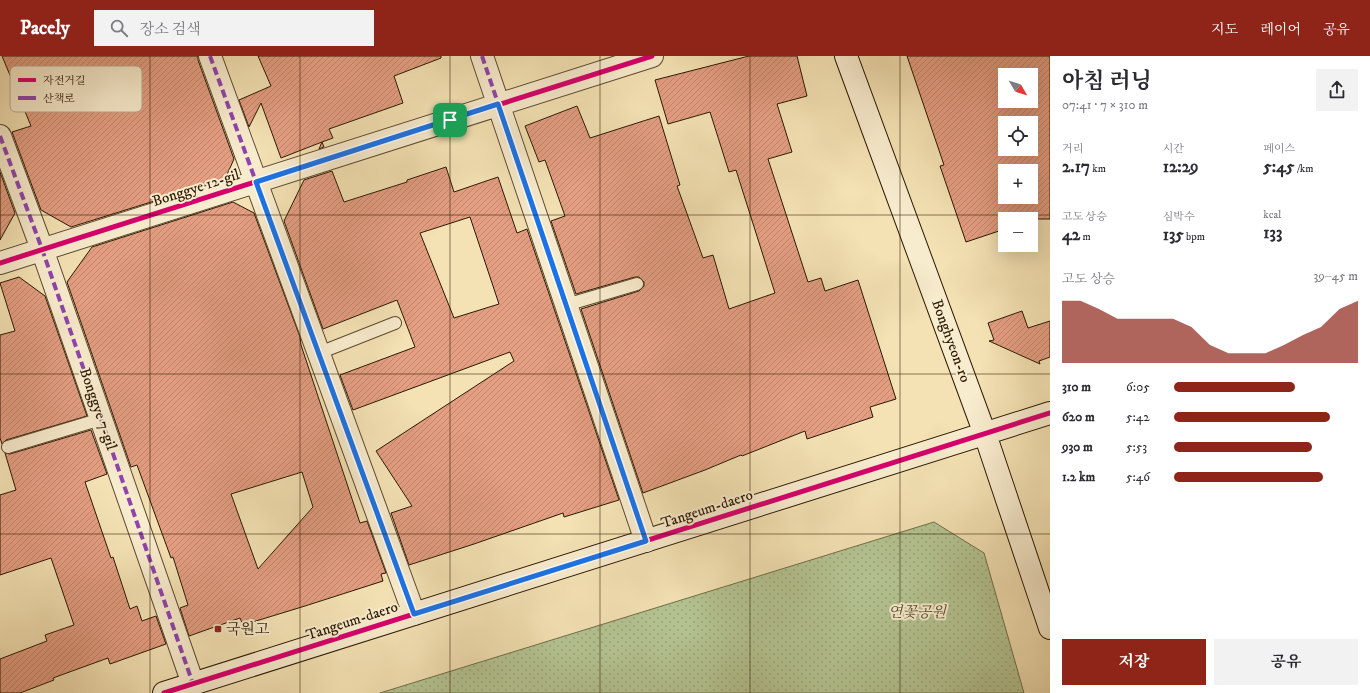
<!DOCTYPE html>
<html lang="ko">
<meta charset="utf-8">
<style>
:root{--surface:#fff;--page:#f2f2f3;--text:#2b2b33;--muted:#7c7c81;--accent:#8f2418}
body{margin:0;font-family:"IM FELL DW Pica","Noto Serif KR",serif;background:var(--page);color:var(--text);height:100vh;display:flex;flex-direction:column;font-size:15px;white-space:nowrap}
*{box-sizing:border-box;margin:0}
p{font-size:13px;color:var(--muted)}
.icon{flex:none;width:22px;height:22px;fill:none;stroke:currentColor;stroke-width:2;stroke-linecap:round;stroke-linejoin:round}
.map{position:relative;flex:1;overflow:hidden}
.details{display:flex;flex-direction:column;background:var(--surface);width:320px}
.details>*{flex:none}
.needle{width:26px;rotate:129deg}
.tools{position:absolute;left:998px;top:12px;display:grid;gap:8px}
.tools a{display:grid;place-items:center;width:40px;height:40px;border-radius:0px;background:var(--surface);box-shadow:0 4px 16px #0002;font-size:20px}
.pin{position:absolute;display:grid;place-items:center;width:34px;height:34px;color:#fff;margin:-17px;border-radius:8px;box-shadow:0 2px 6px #0006}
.round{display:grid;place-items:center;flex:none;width:42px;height:42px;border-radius:0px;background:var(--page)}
.head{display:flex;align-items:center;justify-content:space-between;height:68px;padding:0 12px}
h1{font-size:22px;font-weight:700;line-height:30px}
.stats{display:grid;grid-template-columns:repeat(3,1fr);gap:6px;height:68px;padding:4px 12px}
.stats div{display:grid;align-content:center}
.stats b{font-size:17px;font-weight:700}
.stats small{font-size:11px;font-weight:400}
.stats p{font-size:11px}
.chart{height:112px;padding:8px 12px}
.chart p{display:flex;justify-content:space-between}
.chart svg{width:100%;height:72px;margin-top:4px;fill:var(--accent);opacity:.7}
.button{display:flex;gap:8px;margin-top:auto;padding:8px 12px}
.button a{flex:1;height:46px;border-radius:0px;background:var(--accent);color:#fff;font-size:16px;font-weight:700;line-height:46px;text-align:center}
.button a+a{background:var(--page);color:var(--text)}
ul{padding:0 12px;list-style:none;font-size:13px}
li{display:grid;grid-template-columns:64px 48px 1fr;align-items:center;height:30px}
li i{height:10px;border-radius:5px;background:var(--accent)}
header{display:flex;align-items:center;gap:24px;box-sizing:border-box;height:56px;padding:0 20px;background:var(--accent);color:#fff}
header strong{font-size:19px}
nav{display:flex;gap:22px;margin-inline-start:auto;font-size:14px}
.search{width:280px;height:36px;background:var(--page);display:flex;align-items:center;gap:10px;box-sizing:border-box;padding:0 14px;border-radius:0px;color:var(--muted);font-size:15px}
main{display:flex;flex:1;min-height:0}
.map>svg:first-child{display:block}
.park{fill:url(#park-dots);stroke:#706e4a}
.building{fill:url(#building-hatch);stroke:#2b1802;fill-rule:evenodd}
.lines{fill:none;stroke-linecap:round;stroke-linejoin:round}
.lane-casing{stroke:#5d4a2e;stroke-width:14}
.street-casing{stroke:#5d4a2e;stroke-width:24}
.secondary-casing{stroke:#2b1802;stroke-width:24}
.lane{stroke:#f8ecce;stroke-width:12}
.street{stroke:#f8ecce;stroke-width:22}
.secondary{stroke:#f8ecce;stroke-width:22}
.quiet{stroke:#8e44ad;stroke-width:4;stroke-dasharray:8 4;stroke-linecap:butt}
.cycleway-casing{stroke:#f8ecce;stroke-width:8}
.cycleway{stroke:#d6006c;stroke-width:5}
.route-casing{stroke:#fff;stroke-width:8}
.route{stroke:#1a73e8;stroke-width:5}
.grid{fill:none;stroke:#2b1802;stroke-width:1;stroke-opacity:0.55}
.poi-dot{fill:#8f2418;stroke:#f8ecce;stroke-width:1.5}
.labels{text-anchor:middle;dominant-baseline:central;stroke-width:4;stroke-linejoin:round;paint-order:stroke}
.street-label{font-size:15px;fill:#2b1802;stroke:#f8ecce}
.park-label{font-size:15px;font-style:italic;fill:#544c2d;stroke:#f8ecce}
.poi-label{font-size:15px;fill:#2b1802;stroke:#f8ecce;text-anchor:start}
.key{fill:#f8ecce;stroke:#baac91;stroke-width:1}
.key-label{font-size:11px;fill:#2b1802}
</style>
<header>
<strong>Pacely</strong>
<div class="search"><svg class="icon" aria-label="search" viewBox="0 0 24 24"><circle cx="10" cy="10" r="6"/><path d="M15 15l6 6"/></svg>장소 검색</div>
<nav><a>지도</a><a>레이어</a><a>공유</a></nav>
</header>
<main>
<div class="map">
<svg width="1050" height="637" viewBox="0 0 1050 637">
<defs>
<pattern id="park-dots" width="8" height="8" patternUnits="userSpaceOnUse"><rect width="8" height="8" fill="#b4c492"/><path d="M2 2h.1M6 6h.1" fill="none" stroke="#9ba87c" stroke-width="1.8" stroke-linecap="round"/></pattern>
<pattern id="building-hatch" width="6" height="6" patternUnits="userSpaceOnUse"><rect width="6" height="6" fill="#e49e82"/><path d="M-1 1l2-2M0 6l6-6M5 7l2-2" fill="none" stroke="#c4876f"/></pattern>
</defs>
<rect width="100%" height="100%" fill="#f4e2b4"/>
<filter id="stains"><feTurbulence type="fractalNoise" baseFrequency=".005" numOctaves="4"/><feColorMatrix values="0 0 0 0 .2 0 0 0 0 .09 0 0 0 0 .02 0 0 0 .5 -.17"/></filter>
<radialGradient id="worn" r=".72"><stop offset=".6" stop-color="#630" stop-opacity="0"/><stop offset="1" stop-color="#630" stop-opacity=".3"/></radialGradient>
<path class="park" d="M934 466 984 497 1024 637H380Z"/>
<path class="building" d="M2 0H198V4L234 103 225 123 71 171 41 154 12 76 31 70Z
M258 0H441V2L394 20 403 47 329 73 333 82 322 86 324 91 319 93 322 86 281 102 261 47 249 71 239 44 271 30Z
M749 0H797L807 40 777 48 792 96 768 103 808 226 821 222 825 235 858 224 896 343 870 351 873 361 807 383 805 375 742 400 741 399 705 414 643 437 581 253 639 235 644 230V226L639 221H635L576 238 551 165 565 160 545 104 539 106 525 70 577 50 590 82 659 60 680 129 677 130 703 202 713 199 729 253 775 237 736 114 729 116 710 56 668 68 655 24Z
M907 0H1050V163H1005V173L966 186 940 110 944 109ZM1005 19H1031V45H1005ZM1005 67H1031V93H1005ZM1005 115H1031V141H1005Z
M446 111 454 136 498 121 517 177 527 173 619 444 564 461 563 457 474 488 409 509 391 457 412 450 376 395 514 305 510 296 353 354 340 319 415 291 397 244 323 273 284 165 304 124 332 115 344 146 407 126V124ZM470 161 499 248 454 262 420 177Z
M0 116 15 157 0 184Z
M233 146 254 157 300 281 301 289 360 467 367 465 386 517 381 518 383 525 305 550 243 569 240 562 189 580 180 552 188 549 173 501 171 502 137 409 131 411 67 226 92 191ZM302 416 313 451 258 513 231 438Z
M19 221 45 240 87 360 6 384 2 388 0 382V279L15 275 0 227Z
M1022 255 1028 272 1050 265V301L1039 305 1040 308 989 285 994 284 988 267Z
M91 374 107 418 85 426 111 502 113 501 130 553 137 550 142 565 156 560 166 588 110 608 108 602 53 622 54 624 20 637H0V603L47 585 45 579 74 569 51 502 0 519V439L16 434 5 397 10 398Z"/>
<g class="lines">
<g class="lane-casing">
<path id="lane" d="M566 249 637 228
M319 297 395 267
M8 391 101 363"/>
</g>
<g class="street-casing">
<path id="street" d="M210 0 414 558
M482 0 646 485
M0 80 42 193 193 628
M0 207 652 0"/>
</g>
<g class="secondary-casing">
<path id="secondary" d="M846 0 985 378 1050 572
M164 637 1050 357"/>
</g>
<use href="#lane" class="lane"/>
<use href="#street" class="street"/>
<use href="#secondary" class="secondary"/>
<path class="quiet" d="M210 0 414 558
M482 0 646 485
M0 80 42 193 193 628"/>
<g class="cycleway-casing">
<path id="cycleway" d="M0 207 652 0
M164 637 1050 357"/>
</g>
<use href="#cycleway" class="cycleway"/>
</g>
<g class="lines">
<g class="route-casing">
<path id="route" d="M498 48 646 485 414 558 256 126Z"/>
</g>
<use href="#route" class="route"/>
</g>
<path class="grid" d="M150 0V637M300 0V637M450 0V637M600 0V637M750 0V637M900 0V637M0 159H1050M0 318H1050M0 478H1050"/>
<rect class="poi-dot" x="214" y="569" width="8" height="8" rx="2"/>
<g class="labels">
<g class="street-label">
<text transform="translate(196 132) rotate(-18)">Bonggye 12-gil</text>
<text transform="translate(951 285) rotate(70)">Bonghyeon-ro</text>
<text transform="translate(98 353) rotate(71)">Bonggye 7-gil</text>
<text transform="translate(707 453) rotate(-18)">Tangeum-daero</text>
<text transform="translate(352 565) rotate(-18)">Tangeum-daero</text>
</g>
<g class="park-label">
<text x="917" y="556">연꽃공원</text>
</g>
<g class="poi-label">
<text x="226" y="573">국원고</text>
</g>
</g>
<rect x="10" y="10" width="132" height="46" rx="6" class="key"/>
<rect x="18" y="22" width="18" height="4" fill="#d6006c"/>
<rect x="18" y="40" width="18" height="4" fill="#8e44ad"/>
<g class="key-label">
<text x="43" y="28">자전거길</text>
<text x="43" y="46">산책로</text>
</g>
<rect width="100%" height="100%" filter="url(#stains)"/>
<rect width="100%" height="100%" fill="url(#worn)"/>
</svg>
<div class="tools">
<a><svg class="needle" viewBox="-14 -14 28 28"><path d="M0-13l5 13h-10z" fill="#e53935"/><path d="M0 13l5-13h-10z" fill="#7c7c81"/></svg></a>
<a><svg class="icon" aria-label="locate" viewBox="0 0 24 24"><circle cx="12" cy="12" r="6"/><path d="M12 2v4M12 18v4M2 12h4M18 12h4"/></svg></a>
<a>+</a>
<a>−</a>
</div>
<div class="pin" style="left:450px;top:64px;background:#1e9e55"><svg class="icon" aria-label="arrive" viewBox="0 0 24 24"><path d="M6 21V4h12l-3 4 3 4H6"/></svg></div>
</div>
<section class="details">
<div class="head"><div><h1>아침 러닝</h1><p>07:41 · 7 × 310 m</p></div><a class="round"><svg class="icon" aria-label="share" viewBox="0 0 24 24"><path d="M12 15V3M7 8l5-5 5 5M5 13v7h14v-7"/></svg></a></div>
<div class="stats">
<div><p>거리</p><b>2.17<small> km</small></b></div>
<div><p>시간</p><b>12:29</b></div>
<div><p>페이스</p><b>5:45<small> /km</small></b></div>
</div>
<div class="stats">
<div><p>고도 상승</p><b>42<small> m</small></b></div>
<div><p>심박수</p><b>135<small> bpm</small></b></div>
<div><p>kcal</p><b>133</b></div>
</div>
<div class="chart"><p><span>고도 상승</span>39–45 m</p>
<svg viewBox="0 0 160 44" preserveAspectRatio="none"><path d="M0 44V6L10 6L20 11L30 17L40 17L50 17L60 17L70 22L80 33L90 38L100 38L110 38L120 33L130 27L140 22L150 11L160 6V44z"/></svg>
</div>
<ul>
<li><b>310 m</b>6:05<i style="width:66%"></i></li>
<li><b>620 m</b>5:42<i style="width:85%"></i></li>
<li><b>930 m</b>5:53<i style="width:75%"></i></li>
<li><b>1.2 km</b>5:46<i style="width:81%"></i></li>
</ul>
<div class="button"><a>저장</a><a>공유</a></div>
</section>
</main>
